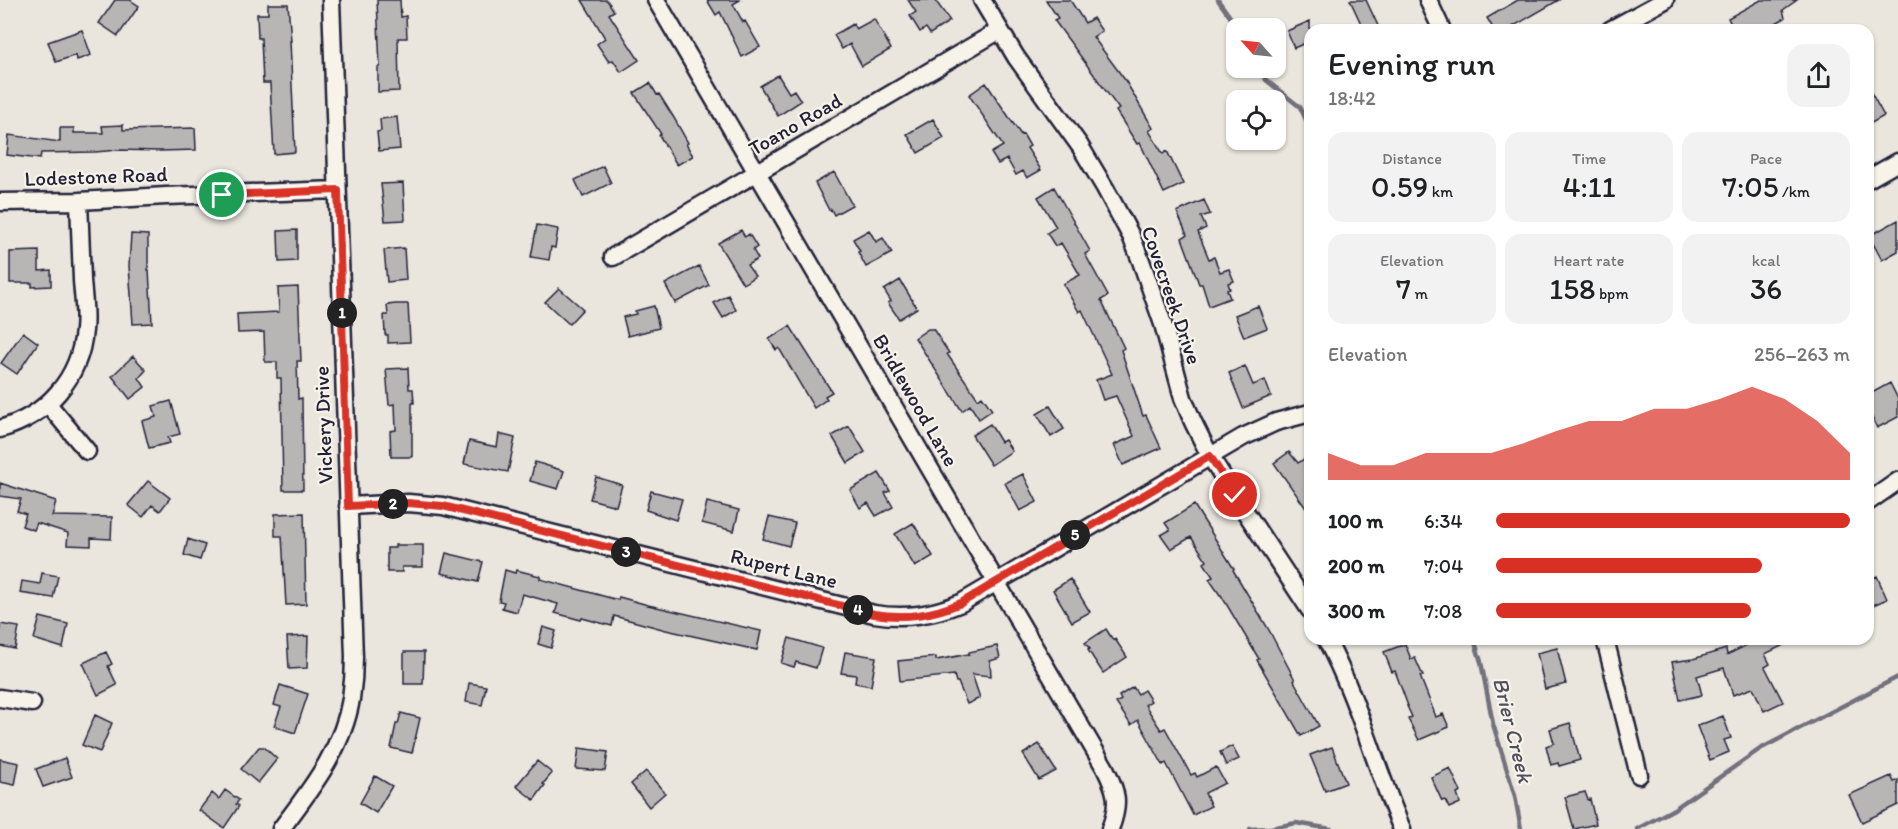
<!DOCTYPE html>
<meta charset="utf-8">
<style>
:root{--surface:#fff;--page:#f2f2f2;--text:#202124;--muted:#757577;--accent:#d93025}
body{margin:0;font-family:Itim,sans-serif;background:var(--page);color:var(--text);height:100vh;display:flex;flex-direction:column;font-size:22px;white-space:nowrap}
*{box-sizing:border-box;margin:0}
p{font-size:20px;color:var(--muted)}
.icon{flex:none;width:33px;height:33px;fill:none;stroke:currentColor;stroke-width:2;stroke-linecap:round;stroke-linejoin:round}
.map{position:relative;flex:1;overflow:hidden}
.drawer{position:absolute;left:1304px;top:24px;width:570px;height:621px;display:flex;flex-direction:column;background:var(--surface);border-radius:18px;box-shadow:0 2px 4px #0004}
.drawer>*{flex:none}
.needle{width:39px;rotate:297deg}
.controls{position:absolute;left:1226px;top:18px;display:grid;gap:12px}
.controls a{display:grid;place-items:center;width:60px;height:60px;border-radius:12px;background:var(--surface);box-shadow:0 2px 4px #0004;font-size:30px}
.pin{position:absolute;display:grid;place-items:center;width:51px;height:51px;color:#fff;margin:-26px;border:3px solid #fff;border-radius:50%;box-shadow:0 2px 6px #0007}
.km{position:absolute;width:30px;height:30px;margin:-15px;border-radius:50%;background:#222;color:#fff;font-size:16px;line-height:30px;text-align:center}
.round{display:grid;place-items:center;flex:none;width:63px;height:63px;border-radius:18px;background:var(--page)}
.head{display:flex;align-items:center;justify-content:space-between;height:102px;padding:0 24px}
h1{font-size:33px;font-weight:600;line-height:45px}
.stats{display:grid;grid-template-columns:repeat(3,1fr);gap:9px;height:102px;padding:6px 24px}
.stats div{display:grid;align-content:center;border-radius:15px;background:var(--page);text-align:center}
.stats b{font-size:30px;font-weight:600}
.stats small{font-size:16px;font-weight:400}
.stats p{font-size:16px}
.chart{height:168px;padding:12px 24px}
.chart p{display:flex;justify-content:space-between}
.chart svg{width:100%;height:108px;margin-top:6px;fill:var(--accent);opacity:.7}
ul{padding:0 24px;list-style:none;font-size:20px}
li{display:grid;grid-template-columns:96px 72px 1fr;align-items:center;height:45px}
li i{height:15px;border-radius:8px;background:var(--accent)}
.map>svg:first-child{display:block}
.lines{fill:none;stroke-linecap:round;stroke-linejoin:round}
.stream{stroke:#716f7b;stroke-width:4.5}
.building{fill:#b8b6b5;stroke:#22223b;stroke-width:1.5}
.street-casing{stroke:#22223b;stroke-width:21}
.street{stroke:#f7f3e8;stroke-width:16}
.route-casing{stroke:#fff;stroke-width:12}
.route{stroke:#d93025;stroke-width:8}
.labels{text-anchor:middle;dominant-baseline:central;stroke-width:4.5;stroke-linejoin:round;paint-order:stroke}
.street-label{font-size:21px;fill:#22223b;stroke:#f7f3e8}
.water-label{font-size:22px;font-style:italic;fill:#504f60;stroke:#f7f3e8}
</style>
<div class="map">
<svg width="1898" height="829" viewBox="0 0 1898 829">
<rect width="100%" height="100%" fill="#eae6de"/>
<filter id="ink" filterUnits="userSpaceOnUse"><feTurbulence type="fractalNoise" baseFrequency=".0167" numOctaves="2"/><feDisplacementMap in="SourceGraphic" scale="12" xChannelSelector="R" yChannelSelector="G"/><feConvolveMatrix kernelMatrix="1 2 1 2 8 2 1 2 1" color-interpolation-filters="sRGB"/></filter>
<g filter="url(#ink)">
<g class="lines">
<path class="stream" d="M1218 0 1238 28
M1260 68 1266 80 1300 107 1310 128
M1474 639 1481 662 1493 724 1515 796 1521 829
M1250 829 1271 828 1296 823 1331 829
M1637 829 1674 809 1760 749 1898 677"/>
</g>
<path class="building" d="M115 0H130L139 6 118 36 99 23Z
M377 0H400L401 17 406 16 407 38H398L399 91 378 92V67H380Z
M582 0H607L614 11 609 14 639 60 621 72 613 60 609 62 597 44 605 38Z
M707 0H740L733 4 743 22 745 21 760 47 742 57 720 12 716 15Z
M908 0H935L950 21 930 34 926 28 920 32 910 16 916 12Z
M1046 0H1070L1085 23 1093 18 1102 31 1093 37 1125 80 1153 128 1149 131 1163 154 1167 151 1183 184 1164 193 1140 143 1137 144 1116 111 1119 109 1054 20 1058 18Z
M1350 0H1366L1380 30H1364Z
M1518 0H1559L1507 30H1494L1487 18Z
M1761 0H1797L1783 10 1785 18 1763 30H1734L1728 18Z
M268 4H288L291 41H290L295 152 274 154 270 83H263L261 38H258L257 14H268Z
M874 19 891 49 862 66 850 44 842 49 834 35 853 24 856 29Z
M1310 21V41L1294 48 1287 31Z
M82 30 91 55 77 60 76 55 56 62 48 42Z
M778 75 789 93 794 90 801 101 778 116 760 86Z
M650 83 657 95 659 94 674 118 688 143 686 144 693 156 677 165 659 135 661 134 634 93Z
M986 83 1021 135 1023 134 1030 146 1027 148 1041 170 1027 178 1023 171 1016 175 1007 159 998 164 991 153 1003 146 969 95Z
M1868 87 1884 116 1868 125Z
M397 117 400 149 379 151 377 132 381 131 380 119Z
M933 119 944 138 918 153 907 134Z
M123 125V130L195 128 196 150 160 151 118 150 95 152 41 153 40 159 7 155 9 135 60 142V128H74V133H103L102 126Z
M603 166 611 183 583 197 575 180Z
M834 172 852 205 834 215 831 209 829 210 815 183Z
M403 183 405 220 385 221 381 184Z
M1054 187 1090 251 1085 254 1108 296 1101 300 1124 348 1121 350 1143 416 1146 415 1161 448 1123 465 1114 445 1134 436 1116 396 1103 400 1096 380 1112 374 1082 310 1079 312 1063 284 1080 275 1061 243 1055 246 1047 233 1056 227 1038 197Z
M1204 200 1210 214 1201 217 1206 228 1198 232 1209 259 1214 257 1220 272 1229 269 1234 281 1228 283 1230 289 1227 290 1230 298 1209 306 1202 284H1199L1182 238 1187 235 1177 212Z
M1898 220V251L1882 260 1869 236Z
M537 225 558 229 555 248 551 247 549 260 531 257Z
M297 230V261L279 262 278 231Z
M741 230 745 237 749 234 757 247 753 250 758 259 747 265 755 276 743 284 718 243Z
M869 230 876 242 883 238 892 253 866 267 858 252 860 251 853 239Z
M131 234 148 235V270H149L152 323 133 324 129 266Z
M404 248 406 280 387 282 384 250Z
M39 251V271L51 270V286L32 287V283H10V252Z
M699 266 709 285 675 303 665 284Z
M900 280 917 308 899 319 888 303 891 301 884 290Z
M298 287 301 361H297L298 399 302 398 303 490H283L281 378H277V362H265L264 332 238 333 237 314 279 312 278 288Z
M559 288 583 309 569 324 545 302Z
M728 295 736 310 723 318 714 303Z
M396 304H408L410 342 388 343V335H385L384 315H388L387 305Z
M654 306 659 328 628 336 623 317 636 314 635 311Z
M1258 306 1267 328 1244 337 1235 315Z
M790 326 832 392 825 396 827 399 814 408 779 348 776 350 769 339Z
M928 329H933L949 353 947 354 978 399 982 396 992 410 979 419 970 405 962 411 915 338Z
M23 332 38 343 17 374 1 363Z
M133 356 146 370 139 378 145 387 130 399 112 376Z
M1245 366 1253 385 1265 380 1271 396 1243 408 1229 373Z
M408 368 409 389H413L414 403H412V457H391L390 431 396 430 395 404 389 405 386 369Z
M1890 383 1898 399V417L1877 428 1868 409V395Z
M171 401 180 434 168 437 170 443 149 448 142 421 156 417 153 406Z
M1050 406 1064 429 1051 437 1037 414Z
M990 424 1001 442 1005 440 1012 451 991 465 972 435Z
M849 426 865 452 848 463 832 436Z
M499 434 515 438 508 472 464 464 469 441 497 447Z
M1289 452 1298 463 1310 455V514L1274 463Z
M535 462 564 471 558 489 530 481Z
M879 473 890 491 885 493 893 507 876 516 868 503 860 508 850 490Z
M1023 474 1037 502 1020 511 1005 483Z
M596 477 622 485 616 506 590 499Z
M148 481 170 498 160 511 152 505 143 517 128 505Z
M0 483 56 501 52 516 112 517 111 539 91 538V546L67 545 68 533 37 523 34 530 22 526 26 514 17 511 21 499 0 496Z
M651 491 682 499 676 520 646 510Z
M707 502 739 510 734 531 702 523Z
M1194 505 1234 569 1233 570 1269 630 1295 680 1294 681 1319 726 1301 736 1257 660 1259 659 1221 595H1220L1209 579 1213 577 1204 563 1207 561 1191 537 1171 549 1161 535 1170 530 1165 523Z
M304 513 306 604 286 605 282 536H275V514Z
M769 517 795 523 789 546 763 539Z
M913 523 933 556 915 567 895 534Z
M188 539 205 545 200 560 184 555Z
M395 545H423V567H402V572H387V548H395Z
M446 553 483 562 478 582 441 573Z
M505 570 515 573 516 570 540 576V579L618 600 619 597 648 605 761 631 757 650 666 630 614 616 612 626 582 618 581 620 555 613 558 604 522 594 517 612 502 608 504 602 499 601Z
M42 573 58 576 53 598 20 593 22 581 40 584Z
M1877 576 1887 599 1871 606 1868 598V580Z
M1070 579 1090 612 1072 622 1053 590Z
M40 617 68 624 63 648 34 639Z
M0 624 19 627 15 649 0 646Z
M543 627 556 631 551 648 538 644Z
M1106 629 1113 640 1115 639 1127 657 1103 673 1088 650 1090 649 1085 643Z
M308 636 307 668 289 669 287 637Z
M789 638 822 648 816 668 796 662 794 667 781 663Z
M1759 639H1796L1765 654 1770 664 1765 667 1783 702 1764 711 1753 688 1733 695 1724 668 1697 676 1702 695 1680 700 1672 662 1693 659 1726 649 1727 655Z
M1405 644 1411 659 1415 658 1423 676H1420L1436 717 1443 714 1449 727 1419 740 1408 719 1412 717 1407 706H1408L1395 671 1392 672 1384 652Z
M997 646 1000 658 990 661 991 676 972 674 980 698 967 704 958 682H956L954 675 900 681 898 661 936 657V660L969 654V652Z
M1557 648 1566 684 1545 689 1537 653Z
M106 652 112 664 108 666 117 685 98 695 83 663Z
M404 652H424L423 684H404Z
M845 652 876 657 871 686 855 683 856 675 841 673Z
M469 683 486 686 482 705 466 702Z
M280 685 308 694 295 733 274 726 281 707 274 705Z
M1133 687 1138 694 1144 690 1151 701 1145 705 1161 730 1165 728 1191 775 1195 773 1197 777 1216 767 1225 783 1205 793 1211 806 1193 815 1166 763 1163 765 1138 720 1131 725 1116 703 1121 700 1119 696Z
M401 713 420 718 412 753 391 748 396 724H398Z
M95 715 112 723 100 752 82 745Z
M1723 716 1731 738 1724 740 1729 752 1710 760 1697 726Z
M1570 723 1580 760 1559 766 1558 763 1551 765 1546 746 1554 743 1550 729Z
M1039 744 1056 771 1039 780 1023 754Z
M1232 746 1239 759 1226 765 1220 752Z
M259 747H264L277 759 258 783 241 769Z
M1332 747 1346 783 1325 791 1310 755Z
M579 748 608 752 605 771 576 769Z
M65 758 72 777 43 787 36 769Z
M0 759 19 763 15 785 0 782Z
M537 761 552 773 543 784 545 785 534 800 516 786Z
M1450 768 1461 792 1457 794 1460 803 1449 808 1445 800 1442 801 1431 777Z
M646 771 665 793 649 807 631 784Z
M375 776 392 786 376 813 360 803Z
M1891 776 1894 782 1898 780V805L1862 822 1849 795Z
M225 790 239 800 236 804 239 806 224 828 199 810 212 793 219 799Z
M1585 792 1588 800 1590 799 1596 824 1574 829 1565 797Z"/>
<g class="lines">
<g class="street-casing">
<path id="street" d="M656 0 1105 768C1117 792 1120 803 1110 829
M982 0 1016 57 1080 146 1105 188 1131 236 1141 261 1163 324 1183 398 1193 422 1210 456 1235 496 1310 610
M1428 0 1442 30
M1610 30 1665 0
M1868 179 1898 162
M0 202 79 201 166 196 337 190
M613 257 1000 30
M48 404 87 451
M0 429C46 416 80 379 84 330 86 314 83 296 82 280 81 254 80 228 79 201
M1868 502 1898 481
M348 506 408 503 443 506 874 614C906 619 932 615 961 603L1243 437 1276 422 1310 413
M1326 639C1358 699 1375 766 1402 829
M1605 639 1639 775
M0 698 32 703
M281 829C310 790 343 749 351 699 353 685 354 671 354 657L331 0"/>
</g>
<use href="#street" class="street"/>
</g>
</g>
<g class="lines" filter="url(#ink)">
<g class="route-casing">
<path id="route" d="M222 195 338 190 348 506 408 503 443 506 874 614C906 619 932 615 961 603L1210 456 1235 495"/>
</g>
<use href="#route" class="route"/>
</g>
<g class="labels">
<g class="street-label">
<text transform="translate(795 124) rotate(-30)">Toano Road</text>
<text transform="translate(96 176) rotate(-2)">Lodestone Road</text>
<text transform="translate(1172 295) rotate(71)">Covecreek Drive</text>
<text transform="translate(916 400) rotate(60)">Bridlewood Lane</text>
<text transform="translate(323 425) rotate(-92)">Vickery Drive</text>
<text transform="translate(784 568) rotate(14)">Rupert Lane</text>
</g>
<g class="water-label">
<text transform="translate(1513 730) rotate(76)">Brier Creek</text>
</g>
</g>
</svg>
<div class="controls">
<a><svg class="needle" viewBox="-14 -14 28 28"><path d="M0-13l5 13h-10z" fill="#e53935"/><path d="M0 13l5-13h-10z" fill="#757577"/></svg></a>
<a><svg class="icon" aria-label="locate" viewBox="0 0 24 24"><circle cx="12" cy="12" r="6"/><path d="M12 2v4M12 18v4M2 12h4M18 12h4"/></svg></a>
</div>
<div class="pin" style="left:222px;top:195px;background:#1e9e55"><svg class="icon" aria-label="arrive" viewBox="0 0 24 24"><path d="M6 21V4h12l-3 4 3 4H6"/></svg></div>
<div class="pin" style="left:1235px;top:495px;background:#d93025"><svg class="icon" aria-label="check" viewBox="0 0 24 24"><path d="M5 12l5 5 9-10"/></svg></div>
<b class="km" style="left:342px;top:313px">1</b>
<b class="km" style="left:393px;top:504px">2</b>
<b class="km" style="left:626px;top:552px">3</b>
<b class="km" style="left:858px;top:610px">4</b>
<b class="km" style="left:1075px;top:535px">5</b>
<section class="drawer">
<div class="head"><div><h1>Evening run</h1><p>18:42</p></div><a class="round"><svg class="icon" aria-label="share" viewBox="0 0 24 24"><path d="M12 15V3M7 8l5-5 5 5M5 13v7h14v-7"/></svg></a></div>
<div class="stats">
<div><p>Distance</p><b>0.59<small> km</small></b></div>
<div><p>Time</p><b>4:11</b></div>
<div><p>Pace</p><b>7:05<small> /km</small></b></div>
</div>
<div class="stats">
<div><p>Elevation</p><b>7<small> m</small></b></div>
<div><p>Heart rate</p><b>158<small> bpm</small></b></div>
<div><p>kcal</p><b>36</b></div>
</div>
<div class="chart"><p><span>Elevation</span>256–263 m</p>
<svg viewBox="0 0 160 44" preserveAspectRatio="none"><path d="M0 44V33L10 38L20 38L30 33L40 33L50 33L60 29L70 24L80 20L90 20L100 15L110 15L120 11L130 6L140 11L150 20L160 33V44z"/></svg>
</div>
<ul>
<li><b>100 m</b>6:34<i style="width:100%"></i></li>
<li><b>200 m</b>7:04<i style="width:75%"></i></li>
<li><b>300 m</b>7:08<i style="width:72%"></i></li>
</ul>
</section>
</div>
